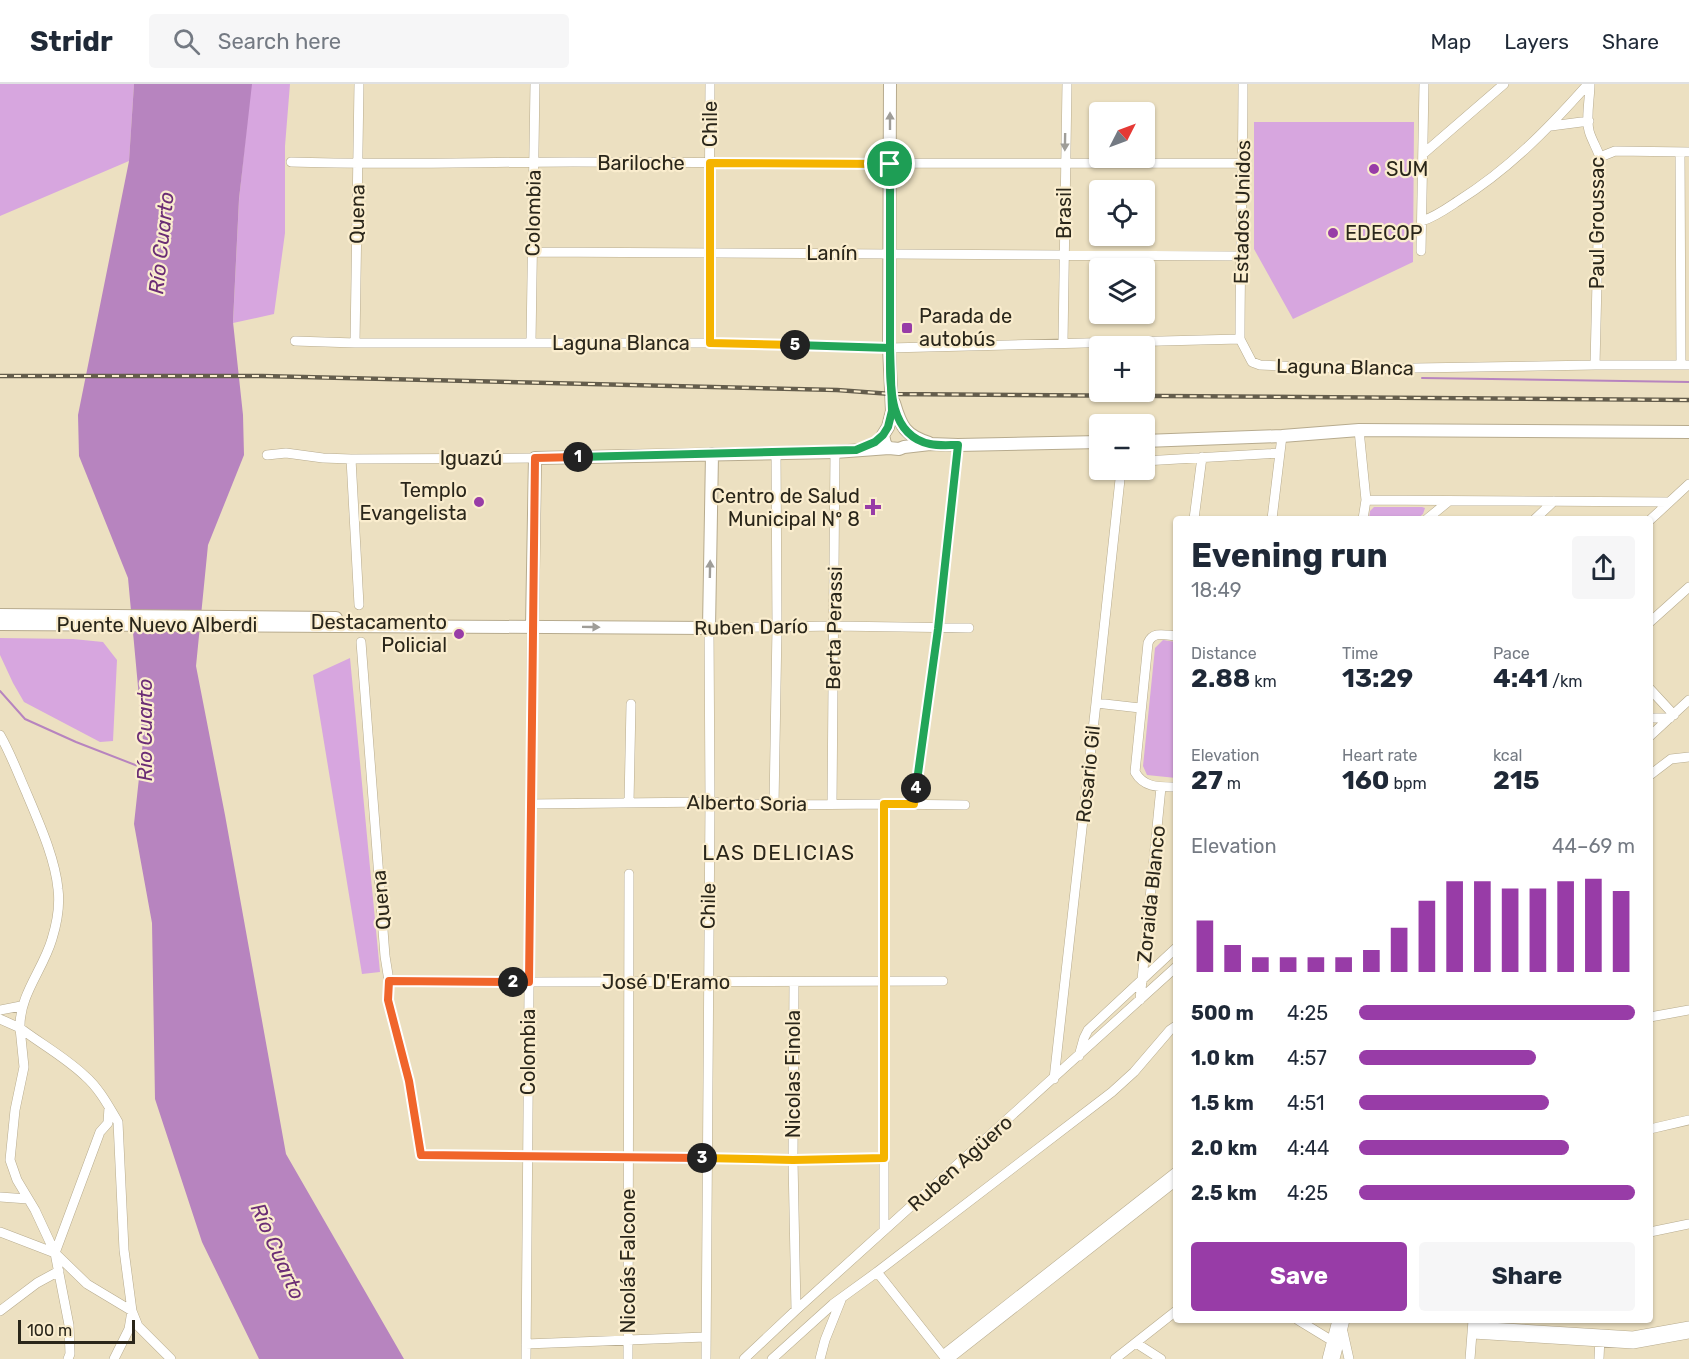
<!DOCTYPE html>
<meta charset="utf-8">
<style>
:root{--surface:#fff;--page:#f6f6f7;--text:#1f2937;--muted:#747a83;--line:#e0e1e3;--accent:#983ca7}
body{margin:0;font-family:Rubik,sans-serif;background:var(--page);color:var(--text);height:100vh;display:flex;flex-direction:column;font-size:22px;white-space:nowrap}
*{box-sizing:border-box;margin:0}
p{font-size:20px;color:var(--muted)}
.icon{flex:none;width:33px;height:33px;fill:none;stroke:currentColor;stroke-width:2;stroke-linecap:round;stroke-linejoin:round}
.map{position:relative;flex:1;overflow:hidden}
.panel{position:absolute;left:1173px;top:432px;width:480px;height:807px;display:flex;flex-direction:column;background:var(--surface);border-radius:6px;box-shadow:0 2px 4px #0004}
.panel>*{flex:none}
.needle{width:39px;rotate:48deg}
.buttons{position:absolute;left:1089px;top:18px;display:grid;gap:12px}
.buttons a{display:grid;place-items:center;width:66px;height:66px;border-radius:6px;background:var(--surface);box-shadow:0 2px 4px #0004;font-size:30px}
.scale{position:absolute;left:18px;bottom:15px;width:117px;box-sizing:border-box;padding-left:6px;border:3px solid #2a261a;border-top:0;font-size:16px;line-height:21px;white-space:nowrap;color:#2a261a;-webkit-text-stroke:4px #faedce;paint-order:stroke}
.pin{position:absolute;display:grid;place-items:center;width:51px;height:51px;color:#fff;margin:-26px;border:3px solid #fff;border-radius:50%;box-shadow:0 2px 6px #0007}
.km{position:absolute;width:30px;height:30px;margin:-15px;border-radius:50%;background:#222;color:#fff;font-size:16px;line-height:30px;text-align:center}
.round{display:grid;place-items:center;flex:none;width:63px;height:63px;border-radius:6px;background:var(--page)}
.head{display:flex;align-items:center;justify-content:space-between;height:102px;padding:0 18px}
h1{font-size:33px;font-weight:700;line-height:45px}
.stats{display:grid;grid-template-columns:repeat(3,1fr);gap:9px;height:102px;padding:6px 18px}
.stats div{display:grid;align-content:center}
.stats b{font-size:26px;font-weight:700}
.stats small{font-size:16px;font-weight:400}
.stats p{font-size:16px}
.chart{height:168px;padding:12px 18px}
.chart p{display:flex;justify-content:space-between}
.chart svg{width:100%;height:108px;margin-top:6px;stroke:var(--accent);stroke-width:6}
.primary-button{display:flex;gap:12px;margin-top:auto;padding:12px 18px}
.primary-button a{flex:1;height:69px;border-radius:6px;background:var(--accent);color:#fff;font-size:24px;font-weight:700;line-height:69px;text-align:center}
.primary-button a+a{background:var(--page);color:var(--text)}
ul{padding:0 18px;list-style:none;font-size:20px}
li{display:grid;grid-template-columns:96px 72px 1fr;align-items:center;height:45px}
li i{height:15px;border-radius:8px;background:var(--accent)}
header{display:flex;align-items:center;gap:36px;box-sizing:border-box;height:84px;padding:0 30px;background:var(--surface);border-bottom:2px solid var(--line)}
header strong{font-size:28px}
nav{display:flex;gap:33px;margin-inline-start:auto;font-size:21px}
.search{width:420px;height:54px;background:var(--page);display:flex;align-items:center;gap:15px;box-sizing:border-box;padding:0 21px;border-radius:6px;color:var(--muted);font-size:22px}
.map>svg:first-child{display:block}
.green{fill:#d7a6df}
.water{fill:#b784bf}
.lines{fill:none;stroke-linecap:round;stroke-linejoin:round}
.stream{stroke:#b784bf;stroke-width:2}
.street-casing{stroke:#b7ab8e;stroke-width:10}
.secondary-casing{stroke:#b7ab8e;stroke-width:14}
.street{stroke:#fff;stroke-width:9}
.secondary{stroke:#fff;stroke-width:12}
.rail-casing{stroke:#645d4c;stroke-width:4.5}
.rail{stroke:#faedce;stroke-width:2;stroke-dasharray:7;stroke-linecap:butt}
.oneway{fill:#9f9d98}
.split-1-casing{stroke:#fff;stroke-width:12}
.split-2-casing{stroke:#fff;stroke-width:12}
.split-3-casing{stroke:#fff;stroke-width:12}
.split-4-casing{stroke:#fff;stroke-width:12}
.split-5-casing{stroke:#fff;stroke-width:12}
.split-6-casing{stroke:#fff;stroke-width:12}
.split-1{stroke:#22a559;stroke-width:8}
.split-2{stroke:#f0652b;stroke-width:8}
.split-3{stroke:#f0652b;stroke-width:8}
.split-4{stroke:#f5b400;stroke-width:8}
.split-5{stroke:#22a559;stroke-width:8}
.split-6{stroke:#f5b400;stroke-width:8}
.poi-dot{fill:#983ca7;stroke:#faedce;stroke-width:2}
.labels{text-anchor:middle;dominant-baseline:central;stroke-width:4.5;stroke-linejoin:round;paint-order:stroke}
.street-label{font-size:20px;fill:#2a261a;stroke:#faedce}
.poi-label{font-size:20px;fill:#2a261a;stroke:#faedce;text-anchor:start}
.water-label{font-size:21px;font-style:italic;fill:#6b2d75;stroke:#faedce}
.neighbourhood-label{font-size:21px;letter-spacing:1.5px;fill:#2a261a;stroke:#faedce}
</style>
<header>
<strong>Stridr</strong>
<div class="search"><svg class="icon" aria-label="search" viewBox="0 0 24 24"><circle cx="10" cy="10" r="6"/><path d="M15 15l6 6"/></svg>Search here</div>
<nav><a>Map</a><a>Layers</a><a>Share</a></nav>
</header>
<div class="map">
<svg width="1689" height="1275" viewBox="0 0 1689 1275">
<rect width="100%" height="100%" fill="#ece0c1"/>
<path class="green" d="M0 0H134L129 77 0 132Z
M251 0H290L285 62V149L274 230 233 239 239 116Z
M1254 38H1414L1413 178 1293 235 1254 165Z
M1374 423H1422L1425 424 1423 430 1417 435H1369L1370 427Z
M0 554 73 555 103 558 117 576 113 657 100 658 24 618 13 599 0 571Z
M1163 556 1176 558V694L1147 691 1143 682 1155 564Z
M350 574 380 888 362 890 313 591Z"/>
<path class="water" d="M134 0H252L239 115 233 238 243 331 244 371 208 461 196 582 225 731 286 1070 404 1275H259L202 1158 155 1015 152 839 134 740 143 657 128 494 79 372 78 331 129 77Z"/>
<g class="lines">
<path class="stream" d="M1422 294 1689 298
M0 607 25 635 76 658 143 684"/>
<g class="street-casing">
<path id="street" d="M1590 0C1590 14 1585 37 1590 50 1593 58 1597 65 1600 73L1595 281
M1551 42 1589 37
M1680 68 1681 281
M1423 70 1504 0
M1600 73 1615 67 1689 68
M291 78C385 81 479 78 573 78 796 79 1020 80 1243 79
M1422 137C1435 133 1446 125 1458 117 1509 85 1548 45 1588 0
M1421 167 1424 0
M532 168 1240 172
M1240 255C1240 170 1243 85 1243 0
M295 257 355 259H710L889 264 1240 255 1252 278 1260 281 1352 285 1595 281H1689
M531 258 535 0
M1063 258 1067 0
M355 259 359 0
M710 259 709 169 710 0
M1359 346 1366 416 1363 435
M267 371 286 369 323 374 351 375 535 374
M351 375 359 521
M1144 377 1280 369
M1366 416 1669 418
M1194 435 1202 373
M1272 435 1282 352
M1427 435 1449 417
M1535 435 1554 417
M1650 436 1689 400
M1650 538 1689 503
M1176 552C1164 551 1153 547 1148 559L1135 688C1144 704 1159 703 1176 703
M361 558 385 872 389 897 388 916 409 997 421 1071 793 1076 884 1074
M1650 605 1674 631
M1096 619 1140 624
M1650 634H1670
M0 651C11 670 18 690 27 710 39 739 55 774 58 805 60 821 57 839 52 855 43 886 19 911 20 944 41 960 65 973 85 992 99 1004 109 1023 118 1038L124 1166 132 1227 138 1242 171 1275
M1650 652 1689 616
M1650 691 1671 675 1689 673
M629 719 631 620
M530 720 710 718 774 721 884 720 965 721
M832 720 835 368
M884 720V1146
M914 720 938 545 958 361
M774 721 777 543 776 368
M389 897 529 898 943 897
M794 898 793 1076 796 1226
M1140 916 1161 703
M0 926 21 922
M1650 933 1689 926
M0 935 20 944 24 983 15 1026 10 1076 17 1096 35 1126 55 1169 69 1241 70 1270 68 1275
M1079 972 1084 954 1088 946 1176 864
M1054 995 1096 619 1121 386
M1650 1045 1689 1036
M0 1113 28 1115
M0 1148 55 1169 87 1200 132 1227 129 1245 114 1275
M1650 1148 1689 1140
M55 1169 100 1048 108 1039 109 1023
M877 1188 946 1275
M0 1227 37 1199 59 1187
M1298 1236 1339 1261
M1473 1242 1633 1252 1689 1242
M1343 1248 1349 1275
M1473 1250 1633 1260 1689 1250
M1136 1259 1161 1275
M526 1260 705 1253
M943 1271 1176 1088
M526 1275 532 542
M628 1275 629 790
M706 1275 710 718 709 544 834 542 969 544
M744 1275 796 1226 1176 883
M772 1275 833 1220 877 1188 1112 1008 1134 988 1170 946 1176 942
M820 1275 825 1256 841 1216
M949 1275 1176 1097
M1115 1275 1176 1227
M1327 1275 1337 1236
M1335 1275 1345 1236
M1470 1275 1473 1236
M1599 1275 1600 1253"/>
</g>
<g class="secondary-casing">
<path id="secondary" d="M894 319C901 343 905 351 929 359
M1144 357 1282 352 1359 346 1689 348
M889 364 885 360 883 351 888 343 892 327 889 264 890 0
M0 531 336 534
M0 540 709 544 712 370
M532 542 535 374 835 368 889 364 899 365 904 363 930 360 958 361 1100 358"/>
</g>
<use href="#street" class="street"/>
<use href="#secondary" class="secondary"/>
<g class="rail-casing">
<path id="rail" d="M0 292H262L837 306 891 310 1689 316"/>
</g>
<use href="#rail" class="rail"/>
</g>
<defs><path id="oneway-solid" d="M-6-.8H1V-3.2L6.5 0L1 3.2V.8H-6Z" transform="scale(1.5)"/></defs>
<g class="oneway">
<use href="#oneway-solid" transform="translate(890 37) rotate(-90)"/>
<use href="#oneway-solid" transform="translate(1065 58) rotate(91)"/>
<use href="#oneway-solid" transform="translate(710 485) rotate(-89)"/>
<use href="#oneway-solid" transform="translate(591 543) rotate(1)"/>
</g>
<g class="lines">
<g class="split-1-casing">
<path id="split-1" d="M578 373 856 366 875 358 883 351 888 343 892 327 890 264V80"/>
</g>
<g class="split-2-casing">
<path id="split-2" d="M513 898H529L535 374 578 373"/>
</g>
<g class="split-3-casing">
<path id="split-3" d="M513 898 389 897 388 916 409 997 421 1071 702 1074"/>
</g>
<g class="split-4-casing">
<path id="split-4" d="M702 1074 793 1076 884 1074V720H914L916 704"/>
</g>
<g class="split-5-casing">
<path id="split-5" d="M795 261 890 264C890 297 887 351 930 360 939 362 949 361 958 361L938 545 916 704"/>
</g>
<g class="split-6-casing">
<path id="split-6" d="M795 261 710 259V79L890 80"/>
</g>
<use href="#split-1" class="split-1"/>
<use href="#split-2" class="split-2"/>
<use href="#split-3" class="split-3"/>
<use href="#split-4" class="split-4"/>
<use href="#split-5" class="split-5"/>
<use href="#split-6" class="split-6"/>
</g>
<g class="poi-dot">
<circle cx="1374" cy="85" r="6"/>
<circle cx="1333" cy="149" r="6"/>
<rect x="901" y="238" width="12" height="12" rx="3"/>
<circle cx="479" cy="418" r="6"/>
<path d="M870 414h6v6h6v6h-6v6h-6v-6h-6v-6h6z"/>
<circle cx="459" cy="550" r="6"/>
</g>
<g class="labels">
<g class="street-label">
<text transform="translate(710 40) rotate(-90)">Chile</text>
<text x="641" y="79">Bariloche</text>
<text transform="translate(1242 128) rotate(-89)">Estados Unidos</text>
<text transform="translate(533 129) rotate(-89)">Colombia</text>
<text transform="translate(1064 129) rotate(-90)">Brasil</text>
<text transform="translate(357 130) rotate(-89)">Quena</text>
<text transform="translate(1597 139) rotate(-90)">Paul Groussac</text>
<text x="832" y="169">Lanín</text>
<text x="621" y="259">Laguna Blanca</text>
<text transform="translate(1345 283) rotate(1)">Laguna Blanca</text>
<text x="471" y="374">Iguazú</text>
<text x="157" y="541">Puente Nuevo Alberdi</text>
<text transform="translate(751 543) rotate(-1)">Ruben Darío</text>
<text transform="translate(834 544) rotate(-89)">Berta Perassi</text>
<text transform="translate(1088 690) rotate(-84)">Rosario Gil</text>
<text transform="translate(747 719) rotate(1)">Alberto Soria</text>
<text transform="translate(1151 810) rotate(-84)">Zoraida Blanco</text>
<text transform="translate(381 816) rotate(-95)">Quena</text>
<text transform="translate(708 822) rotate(-89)">Chile</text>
<text x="666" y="898">José D'Eramo</text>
<text transform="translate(528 968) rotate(-90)">Colombia</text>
<text transform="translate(793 990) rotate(-90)">Nicolas Finola</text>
<text transform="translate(960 1079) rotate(-42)">Ruben Agüero</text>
<text transform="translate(628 1177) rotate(-90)">Nicolás Falcone</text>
</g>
<g class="poi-label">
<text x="1386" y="85">SUM</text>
<text x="1345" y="149">EDECOP</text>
<text x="919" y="232">Parada de<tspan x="919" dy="23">autobús</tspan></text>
<text x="467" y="406" text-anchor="end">Templo<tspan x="467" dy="23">Evangelista</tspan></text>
<text x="860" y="412" text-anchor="end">Centro de Salud<tspan x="860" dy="23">Municipal Nº 8</tspan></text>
<text x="447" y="538" text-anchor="end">Destacamento<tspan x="447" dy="23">Policial</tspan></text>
</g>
<g class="water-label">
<text transform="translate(161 159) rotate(-84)">Río Cuarto</text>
<text transform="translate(144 646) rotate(-90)">Río Cuarto</text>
<text transform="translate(278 1167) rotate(66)">Río Cuarto</text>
</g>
<g class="neighbourhood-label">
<text x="779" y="768">LAS DELICIAS</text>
</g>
</g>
</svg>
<div class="buttons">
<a><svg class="needle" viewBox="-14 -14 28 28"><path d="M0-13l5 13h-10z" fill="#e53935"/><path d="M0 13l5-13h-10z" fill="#747a83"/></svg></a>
<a><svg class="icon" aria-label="locate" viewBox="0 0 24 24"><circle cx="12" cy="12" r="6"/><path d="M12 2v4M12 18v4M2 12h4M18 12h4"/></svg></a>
<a><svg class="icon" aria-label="layers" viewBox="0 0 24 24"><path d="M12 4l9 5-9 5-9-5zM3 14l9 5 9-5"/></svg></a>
<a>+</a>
<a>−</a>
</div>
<div class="scale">100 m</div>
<div class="pin" style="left:890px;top:80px;background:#1e9e55"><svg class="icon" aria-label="arrive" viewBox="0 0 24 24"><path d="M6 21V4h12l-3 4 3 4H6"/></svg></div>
<b class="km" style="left:578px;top:373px">1</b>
<b class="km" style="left:513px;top:898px">2</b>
<b class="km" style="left:702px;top:1074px">3</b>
<b class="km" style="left:916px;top:704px">4</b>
<b class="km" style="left:795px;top:261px">5</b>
<section class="panel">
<div class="head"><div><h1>Evening run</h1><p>18:49</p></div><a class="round"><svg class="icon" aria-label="share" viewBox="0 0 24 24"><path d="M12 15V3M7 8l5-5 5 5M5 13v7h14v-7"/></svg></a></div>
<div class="stats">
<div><p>Distance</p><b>2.88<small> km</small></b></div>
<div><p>Time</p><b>13:29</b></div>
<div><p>Pace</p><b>4:41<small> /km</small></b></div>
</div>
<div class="stats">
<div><p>Elevation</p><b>27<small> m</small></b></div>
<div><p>Heart rate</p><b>160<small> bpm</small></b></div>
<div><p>kcal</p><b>215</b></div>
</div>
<div class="chart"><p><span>Elevation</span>44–69 m</p>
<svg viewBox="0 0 160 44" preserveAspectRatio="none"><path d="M5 44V23M15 44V33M25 44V38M35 44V38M45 44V38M55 44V38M65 44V35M75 44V26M85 44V15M95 44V7M105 44V7M115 44V10M125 44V10M135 44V7M145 44V6M155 44V11"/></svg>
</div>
<ul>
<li><b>500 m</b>4:25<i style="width:100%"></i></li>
<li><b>1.0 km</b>4:57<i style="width:64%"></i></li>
<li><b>1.5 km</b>4:51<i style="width:69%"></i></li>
<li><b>2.0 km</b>4:44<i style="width:76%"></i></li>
<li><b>2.5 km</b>4:25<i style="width:100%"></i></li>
</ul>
<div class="primary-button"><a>Save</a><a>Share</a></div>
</section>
</div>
